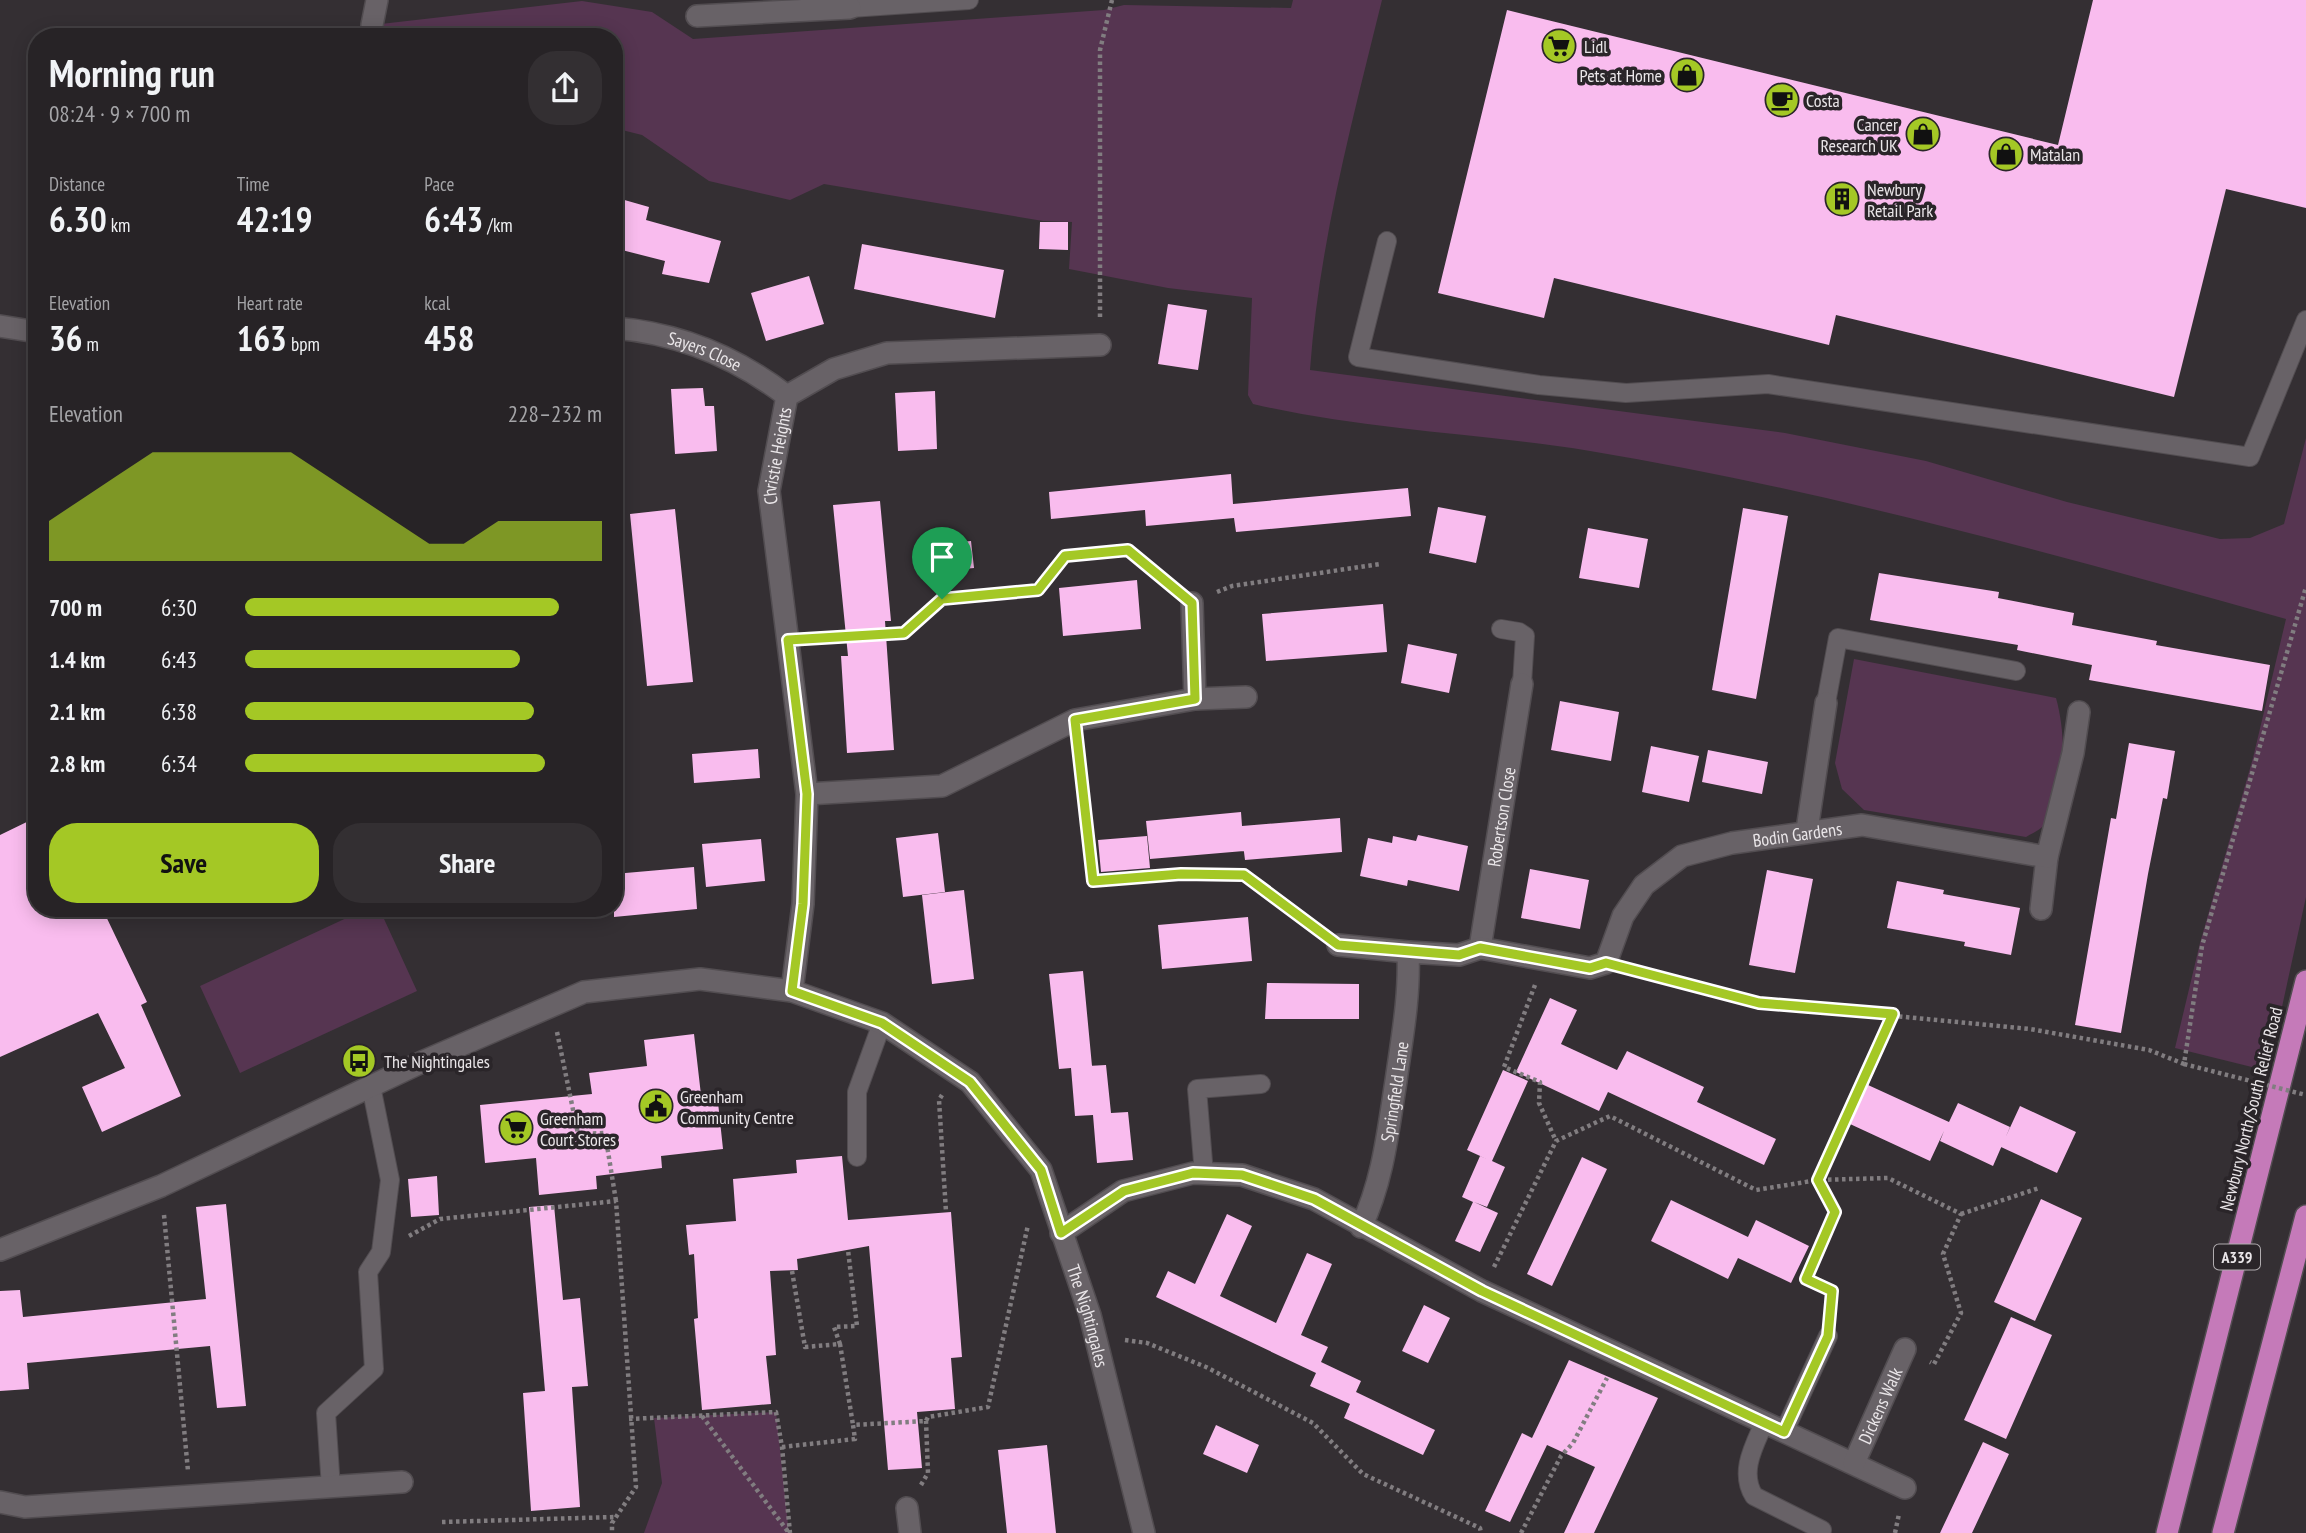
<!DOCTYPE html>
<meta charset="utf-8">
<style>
:root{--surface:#272326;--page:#332f32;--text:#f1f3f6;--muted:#a4a4a7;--line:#434043;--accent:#a4c825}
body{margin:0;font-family:"PT Sans Narrow",sans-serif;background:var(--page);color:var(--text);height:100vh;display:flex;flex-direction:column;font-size:26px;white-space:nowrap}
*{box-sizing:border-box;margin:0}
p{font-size:23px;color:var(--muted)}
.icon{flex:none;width:38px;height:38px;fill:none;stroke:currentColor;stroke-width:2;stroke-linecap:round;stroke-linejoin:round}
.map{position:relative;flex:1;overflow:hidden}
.side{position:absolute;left:28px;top:28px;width:595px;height:889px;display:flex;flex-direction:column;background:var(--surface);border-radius:28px;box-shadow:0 4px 18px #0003,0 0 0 2px var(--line)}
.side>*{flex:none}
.pin{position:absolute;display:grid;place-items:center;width:60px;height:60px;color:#fff;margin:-72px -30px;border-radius:50% 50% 50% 0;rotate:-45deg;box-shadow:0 0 7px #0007}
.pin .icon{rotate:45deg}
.round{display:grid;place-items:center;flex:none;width:74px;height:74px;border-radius:28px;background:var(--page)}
.head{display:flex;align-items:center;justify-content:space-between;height:119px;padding:0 21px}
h1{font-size:38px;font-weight:700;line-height:52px}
.stats{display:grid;grid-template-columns:repeat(3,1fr);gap:10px;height:119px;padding:7px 21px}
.stats div{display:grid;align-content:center}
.stats b{font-size:35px;font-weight:700}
.stats small{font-size:19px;font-weight:400}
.stats p{font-size:19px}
.chart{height:196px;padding:14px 21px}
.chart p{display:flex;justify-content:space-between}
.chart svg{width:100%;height:126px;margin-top:7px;fill:var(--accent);opacity:.7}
.button{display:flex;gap:14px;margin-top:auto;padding:14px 21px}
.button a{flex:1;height:80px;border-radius:28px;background:var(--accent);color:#111;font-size:28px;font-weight:700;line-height:80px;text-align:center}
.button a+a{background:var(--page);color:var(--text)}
ul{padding:0 21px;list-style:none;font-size:23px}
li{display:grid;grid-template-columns:112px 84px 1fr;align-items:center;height:52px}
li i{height:18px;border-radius:9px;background:var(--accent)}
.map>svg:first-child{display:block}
.green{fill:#563551}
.building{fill:#f9bcee}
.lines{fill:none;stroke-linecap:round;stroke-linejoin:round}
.lane-casing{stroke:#524d51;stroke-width:20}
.street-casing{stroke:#524d51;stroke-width:24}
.highway-casing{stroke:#524d51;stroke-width:24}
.path{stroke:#817d80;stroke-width:4.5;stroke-dasharray:3.5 3.5;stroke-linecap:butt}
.lane{stroke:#686267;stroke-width:18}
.street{stroke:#686267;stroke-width:21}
.highway{stroke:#c57ab9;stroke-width:21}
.path-bridge{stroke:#817d80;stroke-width:4.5;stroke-dasharray:3.5 3.5;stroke-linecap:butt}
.route-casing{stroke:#fff;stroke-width:14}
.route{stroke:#a4c825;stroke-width:9}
.labels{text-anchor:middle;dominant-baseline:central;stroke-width:7;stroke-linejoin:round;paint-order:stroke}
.shield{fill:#2a2529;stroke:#b0acaf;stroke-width:2}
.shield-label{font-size:16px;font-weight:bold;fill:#eae6e9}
.poi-label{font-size:18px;fill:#eae6e9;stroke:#2a2529;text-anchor:start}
.street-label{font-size:18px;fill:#eae6e9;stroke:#2a2529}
</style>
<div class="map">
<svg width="2306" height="1533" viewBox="0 0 2306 1533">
<rect width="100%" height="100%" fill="#342f33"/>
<path class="green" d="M1293 0H1382C1352 122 1319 244 1310 370L1785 433 1926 461 2067 502 2220 539 2250 538 2284 524 2306 438V897L2268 1071 2175 1048 2200 943 2253 758 2286 619C2057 555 1825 490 1590 451 1478 433 1364 430 1253 404L1248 395 1252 298 1168 288 1069 269 1072 222 1043 221 824 184 790 200 709 181 642 135 614 128V37H376L372 25 582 1 652 12 693 39 1104 10 1124 5 1291 8Z
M1854 659 2056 698C2066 733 2068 794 2044 825 2040 830 2031 834 2026 837L1864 810 1842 789 1835 763Z
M368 908H379L417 991 240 1073 200 986Z
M776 1412 789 1533H644L662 1483 654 1418Z"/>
<path class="building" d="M2093 0H2306V208L2226 189 2174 397 1836 315 1829 345 1554 278 1544 318 1438 293 1507 10 2058 145Z
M614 197 649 207 646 220 721 241 709 283 662 274 665 261 614 248Z
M1040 222H1068V250L1039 249Z
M862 244 1004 270 995 318 854 289Z
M809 276 824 324 766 341 751 293Z
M1168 304 1207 310 1198 370 1158 364Z
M703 388 705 406H714L717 451 675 454 671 389Z
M935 391 937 449 898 451 895 393Z
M1231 474 1233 504 1408 488 1411 516 1236 532 1234 518 1146 526 1145 510 1051 519 1049 492Z
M880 501 891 621H885L894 750 847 753 841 656H848L833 505Z
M1438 507 1486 516 1476 563 1429 553Z
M1743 508 1788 516 1756 699 1712 690Z
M675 509 693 682 647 686 630 514Z
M1588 528 1648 539 1639 588 1579 578Z
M971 541 974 568 943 571 941 544Z
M1879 573 1999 592 1998 598 2074 613 2072 625 2157 641 2156 645 2270 665 2262 711 2089 680 2092 665 2017 650 2018 645 1870 620Z
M1137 580 1141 629 1063 636 1059 588Z
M1383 604 1387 652 1266 661 1262 614Z
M1408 644 1457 654 1449 693 1401 683Z
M1560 701 1619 712 1611 761 1551 750Z
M2129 743 2175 751 2167 799 2163 798 2148 874 2121 1033 2075 1025 2111 818 2116 819Z
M1651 746 1699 756 1689 802 1642 792Z
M758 749 760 778 694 783 692 754Z
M1708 750 1768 762 1762 794 1702 782Z
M1241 812 1242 826 1340 818 1342 852 1245 860 1243 844 1244 851 1150 859 1146 821Z
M37 817V908H102L147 1002 141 1005 181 1096 102 1132 82 1087 125 1068 98 1013 0 1057V835Z
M938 833 945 892 903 897 896 838Z
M1418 835 1468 846 1459 891 1408 880 1407 886 1360 876 1368 838 1392 843 1393 836 1416 841Z
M1147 836 1150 868 1101 872 1098 840Z
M761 839 765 881 706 887 702 844Z
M694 867 697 909 614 917V874Z
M1530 869 1589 880 1580 929 1521 918Z
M1767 870 1813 879 1795 973 1749 965Z
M1897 881 1944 890 1943 894 2020 908 2011 955 1964 946 1965 942 1887 928Z
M964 890 974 979 932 984 922 895Z
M1248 917 1252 961 1162 969 1158 925Z
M1083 971 1092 1066H1088L1106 1065 1111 1113 1128 1112 1133 1160 1097 1163 1093 1115 1075 1116 1071 1068 1059 1069 1049 974Z
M1267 983 1359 984V1019H1265Z
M1550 998 1577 1010 1561 1044 1617 1070 1627 1051 1704 1087 1697 1102 1776 1139 1764 1165 1608 1092 1599 1111 1516 1072Z
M694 1034 701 1095 717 1093 723 1149 661 1156 662 1168 596 1176 597 1189 539 1195 536 1158 485 1163 480 1105 592 1094 589 1073 647 1066 644 1040Z
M1503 1070 1528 1081 1492 1161 1505 1167 1487 1207 1474 1202 1498 1213 1480 1252 1455 1241 1473 1202 1462 1197 1480 1156 1489 1160 1467 1150Z
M1868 1085 1949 1122 1958 1103 2010 1127 1993 1166 1940 1141 1944 1131 1930 1161 1850 1124Z
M2020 1106 2076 1132 2057 1173 2001 1147Z
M842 1156 848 1220 951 1212 962 1357 951 1358 955 1409 917 1412 922 1468 888 1470 869 1246 797 1259 798 1270 770 1271 776 1355 766 1356 771 1404 702 1410 694 1319 698 1318 694 1254 689 1255 686 1225 736 1221 733 1179 797 1173 796 1160Z
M1582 1157 1607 1169 1552 1286 1527 1274Z
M437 1176 439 1215 411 1217 408 1179Z
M2041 1199 2082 1218 2035 1321 1994 1302Z
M1671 1200 1748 1237 1728 1279 1651 1241Z
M226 1204 246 1406 217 1408 210 1346 27 1363 29 1389 0 1391V1291L20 1290 23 1317 206 1299 196 1207Z
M554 1205 563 1300 580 1298 588 1386 572 1387 580 1507 531 1511 523 1393 545 1391 529 1207Z
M1227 1214 1252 1226 1220 1296 1276 1323 1307 1253 1332 1264 1301 1335 1328 1347 1321 1362 1361 1381 1356 1392 1435 1430 1423 1455 1344 1418 1350 1404 1310 1386 1316 1373 1156 1297 1168 1271 1195 1284Z
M1756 1220 1809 1246 1791 1283 1738 1258Z
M1424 1305 1450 1318 1428 1363 1402 1351Z
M2011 1317 2052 1335 2006 1439 1964 1420Z
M1569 1360 1658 1398 1594 1533H1564L1595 1467 1547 1445 1510 1522 1485 1511 1522 1433 1532 1438Z
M1216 1425 1259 1445 1247 1473 1203 1454Z
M1983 1442 2009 1454 1972 1533H1940Z
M1047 1445 1056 1533H1007L998 1450Z"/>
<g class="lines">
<g class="lane-casing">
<path id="lane" d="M850 8 969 0
M1387 241 1358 357 1539 385 1626 393 1768 384 2250 457 2306 320
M1501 629 1519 632 1525 636 1522 684
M1826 703 1838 638 2016 671
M857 1157V1092L882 1023
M1204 1174 1197 1089 1261 1084
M1764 1423C1754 1446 1739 1472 1754 1496L1822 1530
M1784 1432 1828 1336
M331 1488 326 1413 374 1369 368 1272 381 1252 390 1180 371 1086"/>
</g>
<g class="street-casing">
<g id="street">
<path d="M697 16 850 8"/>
<path d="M372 25 377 0"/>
<path d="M0 326 37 332"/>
<path id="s1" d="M614 328C679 333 736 357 787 396"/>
<path d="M1192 603 1195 699"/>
<path d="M807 794 942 786 1075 720 1195 699 1246 697"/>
<path d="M1807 830 1826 703"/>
<path d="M2041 909 2047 857"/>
<path d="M1338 945 1408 952"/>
<path id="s2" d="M1480 948 1522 684"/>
<path id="s3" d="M792 991 803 904 807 794 769 491 787 396 834 369 887 353 1100 345"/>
<path id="s4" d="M1361 1227C1383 1181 1388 1131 1396 1081 1402 1038 1410 996 1408 952L1459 955 1480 948 1590 968 1606 963 1623 916 1644 885 1682 856 1732 843 1862 825 2047 857 2073 753 2079 712"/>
<path d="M1061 1233 1123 1191 1193 1173 1242 1175 1314 1199 1482 1291 1905 1488"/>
<path id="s5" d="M0 1250 161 1186 422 1062 584 992 700 979 792 991 882 1023 970 1082 1041 1170 1090 1315 1144 1533"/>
<path id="s6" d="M1854 1463 1905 1349"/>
<path d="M0 1502 25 1507 402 1482"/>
<path d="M907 1508 910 1533"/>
</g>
</g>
<g class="highway-casing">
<path id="highway" d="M2167 1533 2306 981
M2223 1533 2306 1216"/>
</g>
<path class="path" d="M1100 317V50L1112 0
M1217 592 1232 586 1380 564
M813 638 904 633 942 599 1038 590 1065 556 1128 550 1171 586
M1078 750 1093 881 1181 874 1244 875 1318 930
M1631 969 1759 1003 2030 1029 2149 1050 2184 1064 2202 946 2306 587
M1535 985 1504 1067 1540 1082 1539 1103 1556 1141
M557 1032 578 1134 605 1133 616 1201
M942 1095 939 1100 946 1212
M1961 1214 2039 1188
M164 1215 188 1471
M409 1236 440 1219 616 1201 636 1487 612 1523V1533
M1494 1267 1556 1141 1610 1116 1756 1190 1818 1180 1893 1014
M792 1271 805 1347 840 1344 853 1425
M1830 1311 1832 1291 1806 1279 1835 1212 1818 1180 1888 1178 1961 1214 1943 1254 1961 1313 1934 1364 1930 1362
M1125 1340 1147 1343 1206 1367 1313 1423 1363 1474 1480 1528 1481 1533
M840 1344 834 1327 857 1326 848 1250
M702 1416 789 1533
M629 1419 776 1412 782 1447 790 1533
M782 1447 855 1439 853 1425 926 1421 928 1417 988 1407 1028 1225
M921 1485 928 1473 926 1421
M442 1522 615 1517
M1521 1533 1561 1456 1573 1443 1607 1378
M1895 1533 1899 1514"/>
<use href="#lane" class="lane"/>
<use href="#street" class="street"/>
<use href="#highway" class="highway"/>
<path class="path-bridge" d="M2184 1064 2306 1095"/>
</g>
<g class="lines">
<g class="route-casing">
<path id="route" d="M1128 550 1192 603 1195 699 1075 720 1093 881 1181 874 1244 875 1338 945 1459 955 1480 948 1590 968 1606 963 1759 1003 1893 1014 1818 1180 1835 1212 1806 1279 1832 1291 1828 1336 1784 1432 1482 1291 1314 1199 1242 1175 1193 1173 1124 1191 1061 1233 1041 1170 970 1082 882 1023 792 991 803 904 807 794 788 640 904 633 942 599 1038 590 1065 556Z"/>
</g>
<use href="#route" class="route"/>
</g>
<defs>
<g id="supermarket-disc" transform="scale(1.75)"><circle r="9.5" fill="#a4c825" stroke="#2a2529"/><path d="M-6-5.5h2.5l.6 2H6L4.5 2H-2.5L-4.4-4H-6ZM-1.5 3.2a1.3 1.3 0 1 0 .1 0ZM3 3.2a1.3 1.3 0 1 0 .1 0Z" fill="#111"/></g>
<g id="shop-disc" transform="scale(1.75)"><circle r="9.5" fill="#a4c825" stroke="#2a2529"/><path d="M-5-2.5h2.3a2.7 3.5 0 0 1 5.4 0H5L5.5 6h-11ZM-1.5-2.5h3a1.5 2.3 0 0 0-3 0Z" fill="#111"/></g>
<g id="cafe-disc" transform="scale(1.75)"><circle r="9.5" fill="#a4c825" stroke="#2a2529"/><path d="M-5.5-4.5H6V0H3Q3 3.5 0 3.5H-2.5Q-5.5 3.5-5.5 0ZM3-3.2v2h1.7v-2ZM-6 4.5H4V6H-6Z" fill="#111"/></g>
<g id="building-disc" transform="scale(1.75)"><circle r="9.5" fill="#a4c825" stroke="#2a2529"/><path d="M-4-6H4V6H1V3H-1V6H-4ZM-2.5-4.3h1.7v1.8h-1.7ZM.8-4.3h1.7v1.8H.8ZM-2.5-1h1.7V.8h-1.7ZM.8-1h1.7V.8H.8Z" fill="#111"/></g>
<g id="bus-disc" transform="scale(1.75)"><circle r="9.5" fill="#a4c825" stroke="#2a2529"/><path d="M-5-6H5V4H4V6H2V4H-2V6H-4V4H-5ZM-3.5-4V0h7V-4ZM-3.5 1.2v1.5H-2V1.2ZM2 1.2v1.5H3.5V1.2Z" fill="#111"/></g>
<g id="civic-disc" transform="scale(1.75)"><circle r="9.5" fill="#a4c825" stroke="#2a2529"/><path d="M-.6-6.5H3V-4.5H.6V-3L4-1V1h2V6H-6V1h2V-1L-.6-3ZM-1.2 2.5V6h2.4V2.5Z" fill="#111"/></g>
</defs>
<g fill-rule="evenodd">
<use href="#supermarket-disc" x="1559" y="46"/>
<use href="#shop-disc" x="1687" y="75"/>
<use href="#cafe-disc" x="1782" y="100"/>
<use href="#shop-disc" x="1923" y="134"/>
<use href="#shop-disc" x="2006" y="154"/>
<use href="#building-disc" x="1842" y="199"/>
<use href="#bus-disc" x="359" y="1061"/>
<use href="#civic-disc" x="656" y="1106"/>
<use href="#supermarket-disc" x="516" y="1128"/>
</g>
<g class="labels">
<rect class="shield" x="2214" y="1244.5" width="46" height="25" rx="5"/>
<g class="shield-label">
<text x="2237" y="1257">A339</text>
</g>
<g class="poi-label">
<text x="1584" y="46">Lidl</text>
<text x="1662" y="75" text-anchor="end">Pets at Home</text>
<text x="1806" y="100">Costa</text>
<text x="1898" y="124" text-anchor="end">Cancer<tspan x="1898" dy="21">Research UK</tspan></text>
<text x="2030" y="154">Matalan</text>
<text x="1867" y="189">Newbury<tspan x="1867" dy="21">Retail Park</tspan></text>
<text x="384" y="1061">The Nightingales</text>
<text x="680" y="1096">Greenham<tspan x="680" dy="21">Community Centre</tspan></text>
<text x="540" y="1118">Greenham<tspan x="540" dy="21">Court Stores</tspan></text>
</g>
<g class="street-label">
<text stroke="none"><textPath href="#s1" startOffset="94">Sayers Close</textPath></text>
<text stroke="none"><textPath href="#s3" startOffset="539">Christie Heights</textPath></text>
<text stroke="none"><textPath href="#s2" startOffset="133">Robertson Close</textPath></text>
<text stroke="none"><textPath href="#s4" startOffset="735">Bodin Gardens</textPath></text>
<text stroke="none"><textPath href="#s4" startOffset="140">Springfield Lane</textPath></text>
<text transform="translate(2251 1109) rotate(-76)">Newbury North/South Relief Road</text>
<text stroke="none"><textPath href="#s5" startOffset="1316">The Nightingales</textPath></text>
<text stroke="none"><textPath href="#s6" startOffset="63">Dickens Walk</textPath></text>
</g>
</g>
</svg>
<div class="pin" style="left:942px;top:599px;background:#1e9e55"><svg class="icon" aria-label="arrive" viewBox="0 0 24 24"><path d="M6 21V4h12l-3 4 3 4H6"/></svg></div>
<section class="side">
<div class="head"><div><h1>Morning run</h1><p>08:24 · 9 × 700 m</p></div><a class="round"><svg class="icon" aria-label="share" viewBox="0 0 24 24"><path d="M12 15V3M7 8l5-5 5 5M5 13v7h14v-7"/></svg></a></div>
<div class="stats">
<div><p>Distance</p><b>6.30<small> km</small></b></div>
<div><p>Time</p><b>42:19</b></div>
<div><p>Pace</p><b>6:43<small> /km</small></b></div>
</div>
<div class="stats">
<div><p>Elevation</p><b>36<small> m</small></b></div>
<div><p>Heart rate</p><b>163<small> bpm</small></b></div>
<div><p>kcal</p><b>458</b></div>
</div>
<div class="chart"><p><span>Elevation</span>228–232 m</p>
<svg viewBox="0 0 160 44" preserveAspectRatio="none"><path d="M0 44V30L10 22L20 14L30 6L40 6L50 6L60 6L70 6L80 14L90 22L100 30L110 38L120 38L130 30L140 30L150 30L160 30V44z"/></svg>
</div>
<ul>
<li><b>700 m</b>6:30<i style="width:88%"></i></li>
<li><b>1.4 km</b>6:43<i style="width:77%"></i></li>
<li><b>2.1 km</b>6:38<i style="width:81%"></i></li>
<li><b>2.8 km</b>6:34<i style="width:84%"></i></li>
</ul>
<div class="button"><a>Save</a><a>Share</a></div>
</section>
</div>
